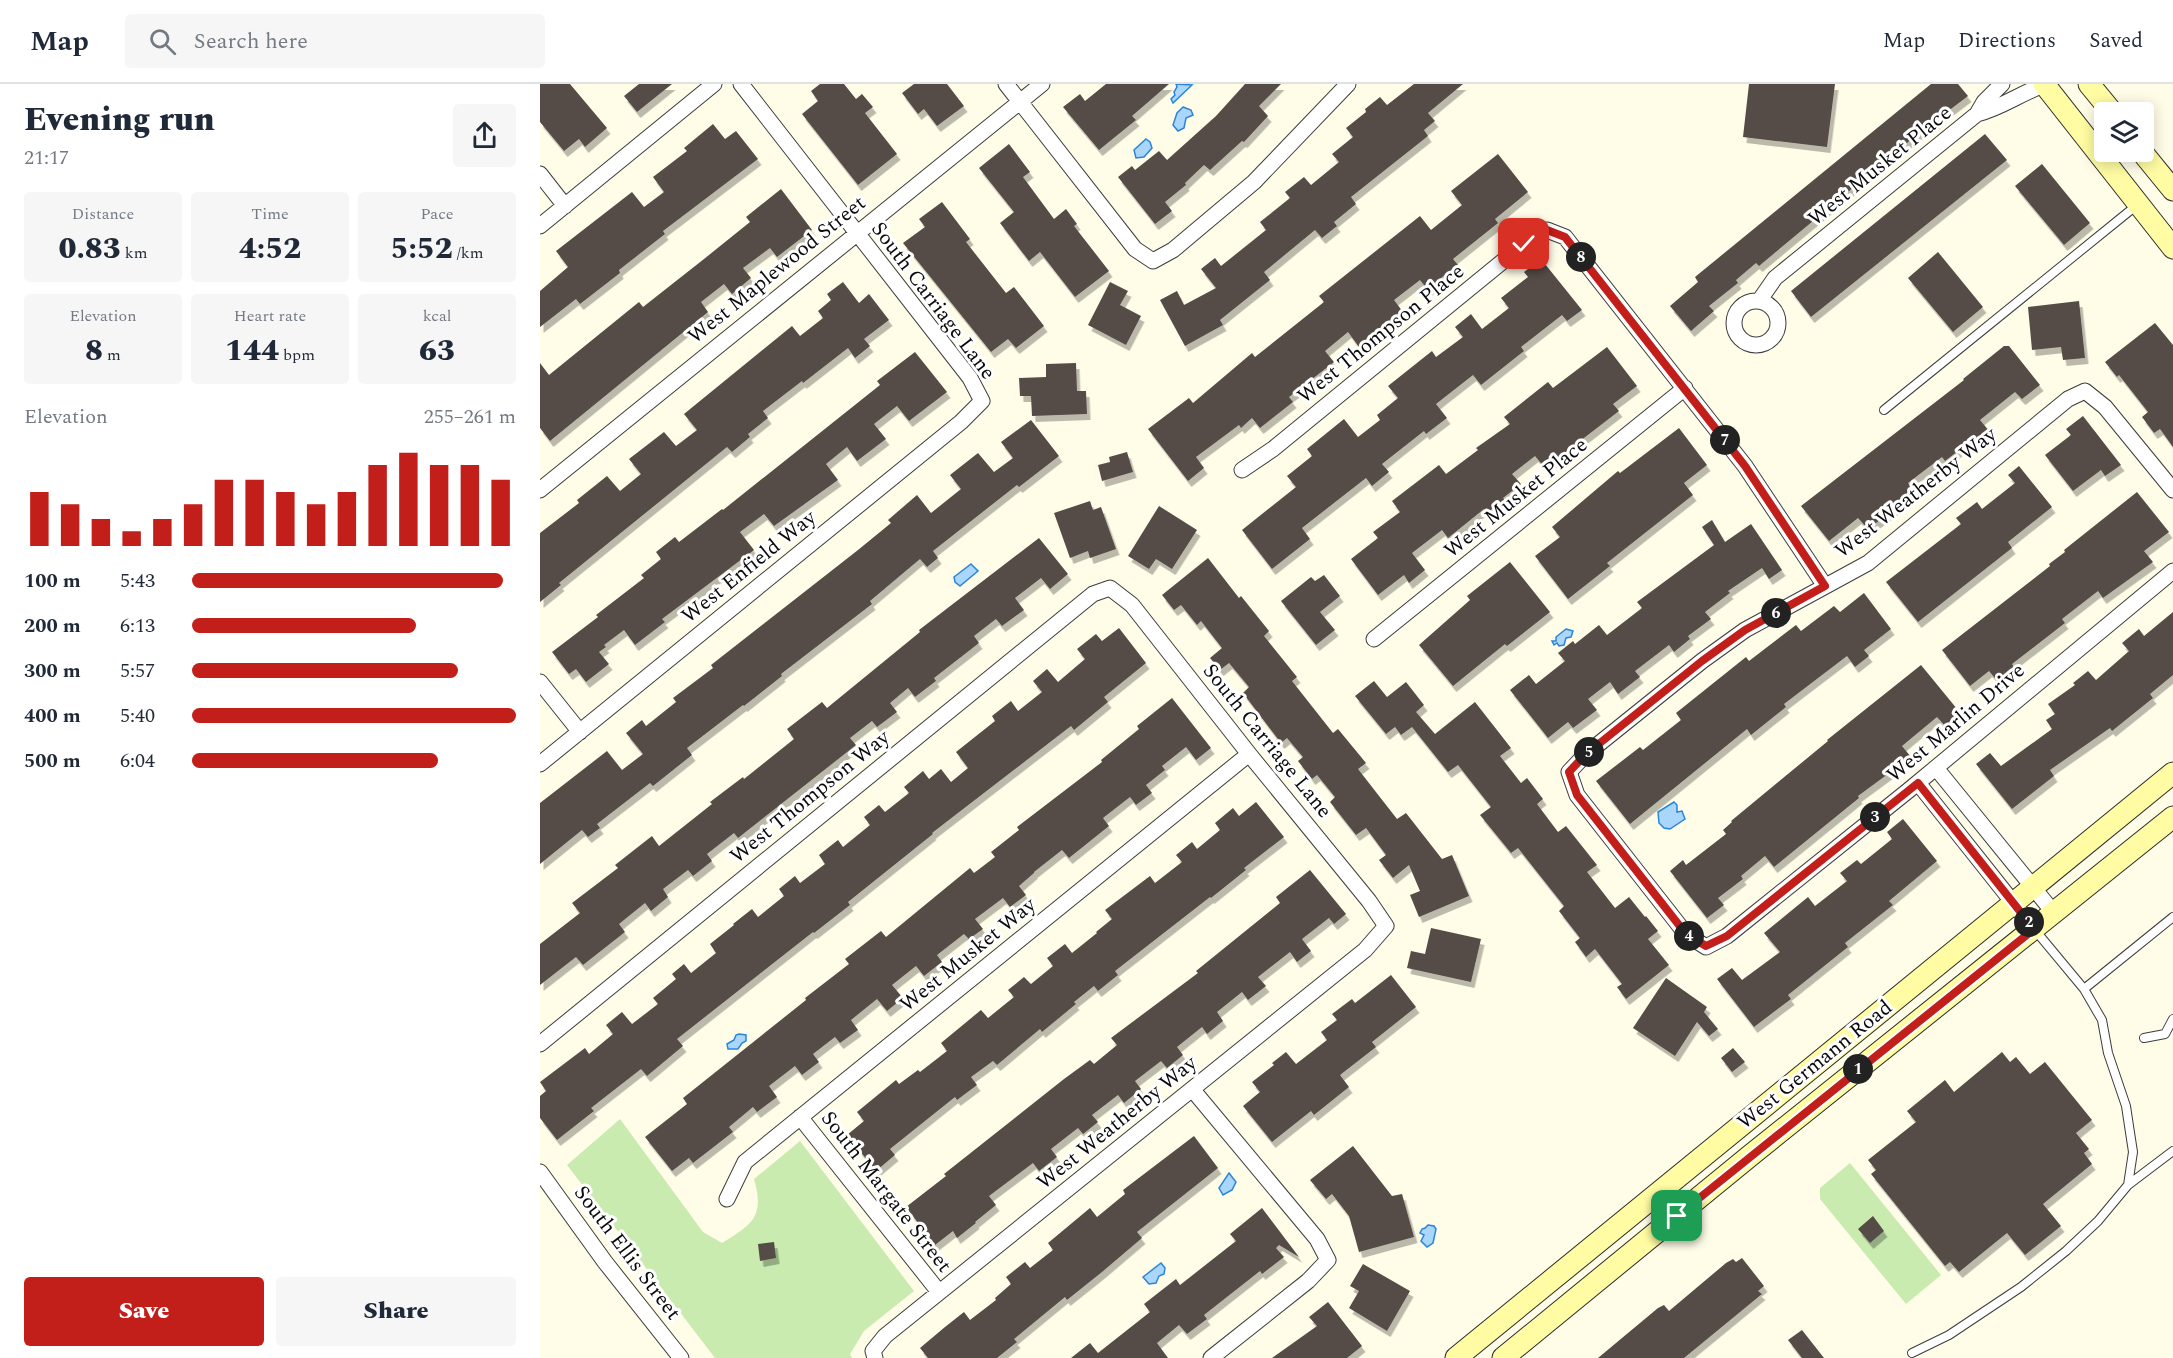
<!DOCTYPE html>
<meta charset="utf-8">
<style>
:root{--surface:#fff;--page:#f6f6f7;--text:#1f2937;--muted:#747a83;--line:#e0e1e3;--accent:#c21f1a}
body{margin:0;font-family:Spectral,serif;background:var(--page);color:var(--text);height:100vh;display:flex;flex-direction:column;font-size:22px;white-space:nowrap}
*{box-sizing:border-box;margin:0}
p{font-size:20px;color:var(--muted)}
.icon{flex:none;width:33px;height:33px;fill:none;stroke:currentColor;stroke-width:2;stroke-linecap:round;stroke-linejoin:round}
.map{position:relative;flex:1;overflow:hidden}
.drawer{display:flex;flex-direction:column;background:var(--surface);width:540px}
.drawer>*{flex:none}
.buttons{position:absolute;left:1554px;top:18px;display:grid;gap:12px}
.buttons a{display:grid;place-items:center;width:60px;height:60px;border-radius:6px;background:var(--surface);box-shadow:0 3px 15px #0003;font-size:30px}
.pin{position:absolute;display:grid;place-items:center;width:51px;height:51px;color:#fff;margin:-26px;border-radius:12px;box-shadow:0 3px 9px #0006}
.km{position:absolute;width:30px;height:30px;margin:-15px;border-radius:50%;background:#222;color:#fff;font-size:16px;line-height:30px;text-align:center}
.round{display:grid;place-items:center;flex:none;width:63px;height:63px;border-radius:6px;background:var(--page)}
.overview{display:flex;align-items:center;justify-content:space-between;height:102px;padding:0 24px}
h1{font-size:33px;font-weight:800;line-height:45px}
.stats{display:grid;grid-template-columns:repeat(3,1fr);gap:9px;height:102px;padding:6px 24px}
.stats div{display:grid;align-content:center;border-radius:6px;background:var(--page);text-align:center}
.stats b{font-size:30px;font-weight:800}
.stats small{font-size:16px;font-weight:400}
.stats p{font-size:16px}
.chart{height:168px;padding:12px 24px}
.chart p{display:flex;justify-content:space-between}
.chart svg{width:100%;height:108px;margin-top:6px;stroke:var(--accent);stroke-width:6}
.cta{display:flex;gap:12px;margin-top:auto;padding:12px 24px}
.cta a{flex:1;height:69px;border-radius:6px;background:var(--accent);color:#fff;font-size:24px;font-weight:800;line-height:69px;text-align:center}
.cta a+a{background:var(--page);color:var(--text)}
ul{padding:0 24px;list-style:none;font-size:20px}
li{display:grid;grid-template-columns:96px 72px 1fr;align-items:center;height:45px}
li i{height:15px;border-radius:8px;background:var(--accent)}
header{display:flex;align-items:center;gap:36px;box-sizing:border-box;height:84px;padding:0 30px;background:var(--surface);border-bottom:2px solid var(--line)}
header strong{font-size:28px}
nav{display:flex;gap:33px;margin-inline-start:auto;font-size:21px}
.search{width:420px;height:54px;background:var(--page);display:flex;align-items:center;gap:15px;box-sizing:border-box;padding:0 21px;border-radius:6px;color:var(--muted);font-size:22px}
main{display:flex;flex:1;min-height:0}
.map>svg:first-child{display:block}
.green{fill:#caebb0}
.water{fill:#a9d6fa;stroke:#2b85d6;stroke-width:1.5}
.building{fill:#544c46;filter:url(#shadow)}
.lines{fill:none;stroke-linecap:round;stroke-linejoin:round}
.lane-casing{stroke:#3d3d3d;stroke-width:10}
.street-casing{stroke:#3d3d3d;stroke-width:17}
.secondary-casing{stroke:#2c2c2c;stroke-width:23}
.lane{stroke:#fff;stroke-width:8}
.street{stroke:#fff;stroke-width:15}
.secondary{stroke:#fffca3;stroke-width:21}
.route-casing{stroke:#fff;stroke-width:12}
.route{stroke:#c21f1a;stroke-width:8}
.labels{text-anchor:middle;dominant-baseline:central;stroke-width:6;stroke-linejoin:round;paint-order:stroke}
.street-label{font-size:21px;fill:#0a0a0a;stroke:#fff}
</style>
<header>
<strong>Map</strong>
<div class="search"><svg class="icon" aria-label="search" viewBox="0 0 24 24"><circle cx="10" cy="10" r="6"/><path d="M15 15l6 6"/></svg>Search here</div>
<nav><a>Map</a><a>Directions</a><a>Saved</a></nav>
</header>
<main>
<section class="drawer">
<div class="overview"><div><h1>Evening run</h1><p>21:17</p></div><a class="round"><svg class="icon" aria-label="share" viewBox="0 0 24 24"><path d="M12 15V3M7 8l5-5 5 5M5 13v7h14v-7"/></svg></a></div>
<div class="stats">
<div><p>Distance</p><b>0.83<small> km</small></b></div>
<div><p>Time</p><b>4:52</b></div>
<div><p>Pace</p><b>5:52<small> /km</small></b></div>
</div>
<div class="stats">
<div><p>Elevation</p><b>8<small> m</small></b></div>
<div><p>Heart rate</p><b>144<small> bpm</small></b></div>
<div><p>kcal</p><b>63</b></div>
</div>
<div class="chart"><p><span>Elevation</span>255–261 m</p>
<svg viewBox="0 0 160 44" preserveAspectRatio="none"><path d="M5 44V22M15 44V27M25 44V33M35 44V38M45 44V33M55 44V27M65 44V17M75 44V17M85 44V22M95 44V27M105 44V22M115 44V11M125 44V6M135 44V11M145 44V11M155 44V17"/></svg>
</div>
<ul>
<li><b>100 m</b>5:43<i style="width:96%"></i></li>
<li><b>200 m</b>6:13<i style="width:69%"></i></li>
<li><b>300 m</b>5:57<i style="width:82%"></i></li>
<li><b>400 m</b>5:40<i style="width:100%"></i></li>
<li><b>500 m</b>6:04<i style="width:76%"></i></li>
</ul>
<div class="cta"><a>Save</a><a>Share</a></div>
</section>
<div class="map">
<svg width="1633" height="1274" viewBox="0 0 1633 1274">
<defs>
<filter id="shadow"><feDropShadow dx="3.5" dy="6" stdDeviation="0" flood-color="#0004"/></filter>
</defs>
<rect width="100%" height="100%" fill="#fffce8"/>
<path class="green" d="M80 1035 163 1148 182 1159C212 1140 225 1133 214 1095L260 1057 374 1207 324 1247 310 1270 312 1274H175L27 1081Z
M1310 1079 1401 1191 1366 1220 1280 1115V1104Z"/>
<path class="water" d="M636 0 652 1 633 19 631 15 635 11 634 8 637 3Z
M643 23 651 26 653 31 646 34 644 44 638 47 633 41 637 29Z
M606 55 610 58 612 64 604 73 596 74 594 66Z
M431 480 438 487 420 502 415 498 414 493Z
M1026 545 1033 547 1031 553 1026 554 1024 561 1019 562 1017 559 1014 561 1012 557H1016V553Z
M1134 718 1137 721V728L1142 727 1145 735 1130 745 1124 744 1119 739 1118 728Z
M199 950 206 951V957L202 959 198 965H188L187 960 194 956 196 951Z
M689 1089 696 1098 692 1106 683 1111 679 1104Z
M888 1141 894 1142 896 1145 893 1159 887 1163 881 1157 884 1151 880 1149 882 1145 885 1144Z
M621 1179 625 1184 624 1190 619 1192 616 1199 609 1200 603 1193Z"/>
<path class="building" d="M0 0H30L67 44 45 63 39 55 24 67 0 38Z
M99 0H132L97 28 84 12Z
M280 0H304L316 15 322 10 333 23 325 29 357 70 318 101 262 30 278 17 271 7Z
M374 0H407L424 22 397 42 384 25 378 30 362 9Z
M566 0H629L592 32 596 36 559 66 523 23 540 10 545 17Z
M705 0H741L719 22 728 32 704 58 702 57 670 86 664 81 645 99 646 101 625 118 632 127 615 140 578 93 592 82 595 86 619 67 627 76 676 32Z
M874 0H923L888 29 895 37 884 46 888 52 811 113 816 120 794 138 797 142 782 154 775 146 724 188 730 196 680 236 683 241 645 262 620 216 637 207 644 221 676 204 661 185 675 174 681 182 726 146 720 138 750 114 745 108 764 93 771 101 799 78 792 70 813 53 806 44 826 28 825 25 840 13 847 21Z
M1209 0H1295L1287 63 1203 53Z
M1391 0H1418L1428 12 1399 34 1400 36 1387 46 1385 44 1219 182 1216 179 1196 196 1198 199 1169 222 1174 227 1151 247 1130 222 1158 198 1155 193Z
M173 40 185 55 196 47 218 75 123 147 125 150 79 186 80 189 40 220 36 215 0 243V207L28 183 16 167 92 108 104 123 124 108 113 93 147 67 144 64Z
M1445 50 1467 76 1271 233 1251 207Z
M469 60 490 88 483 93 514 135 526 125 537 140 534 142 569 187 535 213 500 168 489 177 460 139 474 128 439 84Z
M958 70 988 108 955 135 958 139 913 175 918 181 901 194 902 196 888 206 880 196 854 216 863 228 836 250 819 263 808 248 785 267 794 278 749 313 753 318 739 329 720 344 712 334 701 344 699 341 656 373 664 384 648 397 608 345 649 314 653 319 712 269 715 273 784 218 779 212 880 132 891 146 922 121 911 107Z
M1502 80 1550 139 1524 161 1475 102Z
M241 105 272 146 237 173 230 164 203 184 211 194 192 210 184 200 161 218 168 228 10 357 0 344V279L9 291 99 218 103 223 164 175 210 138 206 133Z
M402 118 430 155 426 158 466 209 474 203 504 242 476 264 468 255 451 268 363 159 385 143 379 135Z
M1398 168 1443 223 1413 248 1368 194Z
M1001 175 1042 226 1027 237 1022 231 981 263 984 267 941 301 933 291 896 320 907 334 886 350 884 347 842 380 849 388 832 402 826 394 762 444 770 455 732 485 702 446 756 403 747 392 772 372 767 365 804 335 818 353 840 336 837 331 858 314 848 302 892 267 896 273 923 253 915 243 931 230 942 245 969 224 961 214 988 193 984 188Z
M303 198 319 219 329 210 349 236 324 255 330 262 315 274 308 264 263 299 262 297 223 327 228 334 208 350 210 353 192 368 187 363 19 499 21 501 0 518V449L39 419 37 416 67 392 80 407 101 390 89 375 124 348 136 362 157 346 144 330 252 242 260 252 283 234 278 227 291 216 287 210Z
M570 198 588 207 580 221 601 232 586 261 548 241Z
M1539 217 1545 274 1523 276 1521 263 1492 266 1488 223Z
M1615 239 1633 261V363L1620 345 1614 349 1602 333 1608 328 1579 291 1577 293 1565 278Z
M1464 262H1469L1500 301 1482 315 1475 308 1440 336 1450 348 1434 361 1431 357 1405 377 1402 373 1368 399 1376 409 1328 445 1318 434 1289 457 1261 422 1424 296 1423 295Z
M1067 263 1097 302 1073 320 1079 327 1005 384 995 372 972 390 981 400 963 414 966 417 954 426 952 425 947 429 944 425 908 454 902 446 872 469 885 486 869 499 864 491 838 511 811 475 838 454 833 448 860 428 852 417 899 381 906 390 938 366 936 364 970 340 964 333 1008 298 1013 304Z
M375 268 407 308 369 337 357 322 334 340 346 355 317 377 307 363 286 380 298 396 234 442 224 430 200 448 214 466 122 535 125 538 95 561 84 546 64 561 66 563 59 568 69 580 46 598 36 585 29 590 12 568 58 533 56 531 104 494 101 491 121 475 116 468 135 453 139 458 182 425 183 426 340 301 337 297Z
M536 279 537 307H546L547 330 492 332 491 312H480L479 294 506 293V280Z
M1543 332 1581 381 1565 392 1561 386 1533 407 1505 371 1531 351 1526 345Z
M491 336 519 372 479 403 477 401 393 467 398 474 387 483 380 475 330 517 332 520 241 590 242 592 204 622 203 621 147 664 152 671 113 702 110 699 57 740 60 744 48 753 42 746 0 780V719L67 667 82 686 103 670 86 649 102 636 106 642 136 618 133 614 173 584 171 581 318 466 351 439 348 436 377 411 391 429 421 405 410 391 438 369 454 388 473 374 461 358Z
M1139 344 1167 381 1144 399 1153 411 1067 479 1070 482 1028 515 995 472 1020 453 1012 443 1078 387 1080 389Z
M587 368 593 388 562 397 558 381 570 378 569 373Z
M1479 382 1512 423 1468 458 1472 464 1378 538 1346 498 1421 440 1416 434 1437 418 1442 425 1475 399 1468 391Z
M1597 408 1629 448 1604 467 1613 478 1563 514 1558 507 1522 535 1525 539 1472 580 1476 586 1459 599 1449 587 1430 602 1402 566 1510 482 1509 480 1525 468 1524 466Z
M550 417 553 426 561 423 576 465 550 474 548 467 530 474 514 429Z
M619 422 657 446 632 485 616 475 609 485 588 472Z
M1172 436 1185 458 1211 440 1242 486 1229 495 1222 484 1188 507 1190 509 1165 528 1171 535 1148 552 1150 555 1134 568 1129 561 1095 587 1100 593 1078 610 1070 598 1048 615 1057 626 1033 644 1028 638 1008 654 970 606 989 591 996 600 1025 577 1018 569 1033 557 1035 560 1059 541 1067 551 1102 524 1097 518 1174 461 1162 443Z
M499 454 528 490 510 505 501 494 475 514 484 526 462 542 456 535 434 552 439 559 394 594 396 597 375 613 368 604 350 619 357 628 337 643 332 637 310 654 316 661 198 754 194 749 167 770 172 777 153 792 148 786 123 805 128 813 111 827 105 819 79 840 85 848 43 881 36 873 0 901V860L40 829 32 819 78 784 75 781 112 752 119 762 172 720 170 718 203 693 204 695 254 655 247 645 282 618 287 624 380 548 379 546Z
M668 474 699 514 701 512 729 547 724 552 757 593 752 597 793 649 798 645 826 679 818 685 857 735 866 729 902 775 912 771 929 812 879 833 870 811 880 807 869 781 853 794 839 776 846 771 826 744 816 751 790 718 795 713 777 691 772 695 758 677 763 673 747 654 741 659 703 609 709 603 689 579 680 586 670 574 682 564 661 537 657 541 641 521 634 526 622 511Z
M970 478 1010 528 967 562 965 560 913 602 879 561 930 516 927 512Z
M784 491 800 512 780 528 795 546 776 561 741 517 771 493 775 497Z
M1324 509 1351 545 1324 566 1329 572 1315 583 1307 572 1244 620 1246 623 1211 651 1207 645 1090 740 1056 697 1100 663 1103 666 1141 636 1136 629 1206 573 1209 577 1256 541 1261 547 1294 522 1300 528Z
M1633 528V591L1610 610 1613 614 1572 647 1570 644 1510 686 1514 692 1472 725 1436 680 1450 669 1461 682 1512 645 1506 636 1515 630 1508 620 1535 601 1533 599 1548 587 1556 596 1589 567 1582 559 1599 545 1604 552Z
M579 544 606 579 564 613 568 618 534 646 531 642 392 749 393 750 308 818 310 821 274 849 273 848 137 955 143 962 107 992 101 985 51 1024 54 1027 17 1056 0 1034V1012L6 1007 0 998 45 964 49 970 73 950 66 941 82 928 92 940 118 920 113 914 136 895 132 890 144 880 151 889 176 869 170 860 194 841 193 840 212 825 218 833 244 812 239 805 255 792 260 799 285 780 279 771 298 756 303 763 330 741 324 733 339 721 345 728 369 709 364 703 383 687 389 695 401 685 411 698 428 684 416 668 455 637 452 632 471 617 478 627 502 608 493 597 507 585 518 598 545 575 537 565 556 550 562 557Z
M1381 581 1422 631 1406 643 1397 633 1362 662 1371 673 1318 712 1319 714 1234 783 1225 772 1201 792 1203 795 1178 814 1184 821 1167 834 1130 787 1143 776 1146 781 1186 750 1183 746 1192 738 1191 737 1288 657 1287 656Z
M834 597 847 613 866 598 884 621 876 628 895 650 935 618 971 664 960 672 981 699 987 694 1003 715 997 720 1018 748 1026 742 1057 781 1047 788 1075 824 1089 813 1105 833 1106 832 1118 847 1108 855 1129 881 1086 915 1077 903 1082 900 1055 865 1046 873 1035 858 1040 854 1019 827 1024 822 978 764 971 769 940 731 951 723 918 681 908 688 872 643 861 651 855 643 846 650 815 612Z
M632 614 671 664 656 676 646 663 622 682 625 686 606 701 612 709 596 721 590 713 563 734 569 742 529 774 522 766 494 788V789L479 802 486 811 470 823 463 814 435 835 443 845 429 855 424 850 397 871 402 878 384 892 376 882 352 901 363 914 347 927 337 915 311 936 318 946 300 959 295 953 273 970 279 978 262 991 255 982 229 1002 237 1013 217 1028 213 1023 189 1043 193 1048 153 1079 149 1074 132 1087 105 1053 147 1020 143 1014 266 916 265 914 309 880 305 875 341 847 346 853 430 784 434 789 455 773 451 768 479 746 477 743 562 678 561 676 599 645 597 642Z
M716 718 744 753 704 784 706 786 671 814 670 813 575 887 578 891 558 907 554 902 534 918 536 920 502 948 500 945 457 981 453 977 431 993 437 1001 417 1016 415 1013 350 1065 355 1071 336 1087 307 1051 324 1037 317 1028 356 996 359 1000 378 986 380 988 407 967 401 959 441 926 448 934 474 913 468 906 484 893 491 900 513 882 507 874 525 860 532 869 557 849 556 848 572 835 565 826 610 792 615 799 642 778 636 771 652 758 657 765 680 746 675 739 693 724 699 732Z
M1363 735 1397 777 1349 817 1353 821 1305 859 1308 863 1248 911 1251 915 1214 943 1177 895 1192 884 1202 896 1240 868 1224 849 1268 813 1275 822 1307 797 1300 789 1317 776 1321 780 1352 755 1347 748Z
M770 786 806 830 794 840 789 834 762 855 771 867 757 878 750 868 718 893 726 902 708 916 702 908 677 928 683 937 667 950 662 943 637 963 643 971 627 984 621 977 595 997 601 1005 584 1019 578 1011 552 1031 558 1038 543 1050 538 1044 511 1065 517 1073 499 1087 493 1079 449 1112 456 1121 435 1138 436 1139 417 1154 413 1147 395 1161 366 1123 406 1092 404 1090 524 995 550 976 554 980 577 961 571 954 658 889 656 887 740 819 736 813Z
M891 844 941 855 931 898 867 884 871 867 885 870Z
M851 891 876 923 832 958 836 963 800 991 809 1003 774 1031 771 1027 732 1058 703 1022 720 1008 712 998 734 981 732 979 746 968 756 980 787 956 781 948 797 936 792 930 812 915 815 919Z
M1126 894 1167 923 1164 928 1178 945 1169 952 1157 938 1135 972 1093 944Z
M1193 964 1205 978 1192 988 1181 974Z
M1462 968 1470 978 1476 973 1490 990 1505 978 1552 1036 1536 1049 1549 1065 1544 1069 1552 1080 1503 1120 1521 1142 1485 1171 1467 1149 1419 1188 1410 1178 1405 1182 1331 1090 1336 1086 1328 1076 1376 1038 1367 1027 1405 996 1414 1008Z
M654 1052 678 1084 597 1148 602 1154 562 1188 527 1216 525 1213 474 1255 477 1258 457 1274H388L380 1264 405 1243 424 1228 430 1236 456 1216 455 1214 471 1200 466 1193 485 1178 490 1184 513 1166 508 1159 550 1124 557 1133 585 1110 583 1106Z
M813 1062 852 1112 862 1110 874 1153 819 1168 809 1132 792 1110 786 1115 770 1096Z
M722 1124 759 1173 739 1161 736 1164 744 1173 722 1190 720 1187 664 1231 667 1235 647 1250 639 1241 617 1259 628 1274H531L550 1259 558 1269 610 1228 604 1220 636 1195 640 1201 696 1157 690 1150Z
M1333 1132 1344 1147 1330 1159 1318 1145Z
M234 1158 236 1174 220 1177 218 1160Z
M1202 1174 1224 1202 1218 1207 1222 1210 1144 1274H1058L1118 1224 1124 1221 1129 1227 1186 1179 1193 1175 1196 1178Z
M823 1180 870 1207 847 1247 809 1224 819 1207 810 1202Z
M788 1218 822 1262 807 1274H732L777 1242 769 1233Z
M1262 1246 1284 1274H1262L1248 1256Z"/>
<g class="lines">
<g class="lane-casing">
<path id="lane" d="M1344 326 1597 121
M1495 846 1544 905 1562 936 1568 969 1586 1022 1589 1042 1593 1068 1588 1101
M1544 905 1633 833
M1604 954 1625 950 1633 935
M1372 1269 1409 1251 1481 1203 1526 1167 1558 1137 1588 1101 1633 1067"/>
</g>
<g class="street-casing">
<path id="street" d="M466 0 595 165 613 177 633 166 714 98 808 0
M1437 30C1461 24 1481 9 1504 1
M0 90 25 122
M0 142 174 0
M1219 217 1235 194 1437 30 1444 18 1462 0
M1194 239a22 22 0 1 1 44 0a22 22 0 1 1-44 0Z
M702 386 733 365 984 160 1007 146 1025 153 1205 382 1285 502
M0 406 502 0
M1633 406 1565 323 1545 307 1528 315 1328 479 1205 546 1162 577 1045 671 1029 688 1037 711 1146 850 1166 863 1187 852 1369 706 1633 487
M834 555 1145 304
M0 598 40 648
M0 680 421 338 442 317 430 294 201 0
M1396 684 1514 829
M1378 699 1494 845
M0 960 553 510 570 504 592 521 709 670 829 817 846 842 825 866 345 1252 333 1267 335 1274
M652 1005 777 1155 788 1176 768 1197 671 1274
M260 1033 399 1208
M0 1088 65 1178 141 1274
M187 1115 205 1078 709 670"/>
</g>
<g class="secondary-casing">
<path id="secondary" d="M1504 0 1633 164
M1549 0 1572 28
M1602 68 1633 106
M916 1274 1633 689
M963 1274 1211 1071 1633 733"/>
</g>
<use href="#lane" class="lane"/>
<use href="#street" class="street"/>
<use href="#secondary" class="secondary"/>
</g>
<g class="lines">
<g class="route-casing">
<path id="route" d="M984 160 1007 146 1025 153 1205 382 1285 502 1205 546 1162 577 1045 671 1029 688 1037 711 1146 850 1166 862 1187 852 1378 699 1494 845 1137 1132"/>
</g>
<use href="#route" class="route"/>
</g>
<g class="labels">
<g class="street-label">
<text transform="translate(1340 82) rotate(-39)">West Musket Place</text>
<text transform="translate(237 186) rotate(-39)">West Maplewood Street</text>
<text transform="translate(393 217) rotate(53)">South Carriage Lane</text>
<text transform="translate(841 250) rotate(-39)">West Thompson Place</text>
<text transform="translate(1376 409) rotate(-38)">West Weatherby Way</text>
<text transform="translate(976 414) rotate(-39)">West Musket Place</text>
<text transform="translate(209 483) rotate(-39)">West Enfield Way</text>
<text transform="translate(1416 639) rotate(-40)">West Marlin Drive</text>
<text transform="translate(727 657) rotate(51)">South Carriage Lane</text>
<text transform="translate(270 713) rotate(-39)">West Thompson Way</text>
<text transform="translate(428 871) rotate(-39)">West Musket Way</text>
<text transform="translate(1275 981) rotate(-39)">West Germann Road</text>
<text transform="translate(577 1039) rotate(-39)">West Weatherby Way</text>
<text transform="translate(346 1108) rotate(52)">South Margate Street</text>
<text transform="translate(87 1169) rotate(53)">South Ellis Street</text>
</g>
</g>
</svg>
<div class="buttons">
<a><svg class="icon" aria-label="layers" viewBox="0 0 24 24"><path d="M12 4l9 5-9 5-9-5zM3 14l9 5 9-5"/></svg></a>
</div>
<div class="pin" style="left:1137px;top:1132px;background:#1e9e55"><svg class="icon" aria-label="arrive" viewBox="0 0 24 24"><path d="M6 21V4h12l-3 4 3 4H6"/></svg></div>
<div class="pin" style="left:984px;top:160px;background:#d93025"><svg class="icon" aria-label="check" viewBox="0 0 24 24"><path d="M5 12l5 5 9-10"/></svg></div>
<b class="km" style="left:1318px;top:985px">1</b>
<b class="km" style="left:1489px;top:838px">2</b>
<b class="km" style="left:1335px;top:733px">3</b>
<b class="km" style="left:1149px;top:852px">4</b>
<b class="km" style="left:1049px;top:668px">5</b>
<b class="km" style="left:1236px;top:529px">6</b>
<b class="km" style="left:1185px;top:356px">7</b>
<b class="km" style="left:1041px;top:173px">8</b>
</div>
</main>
